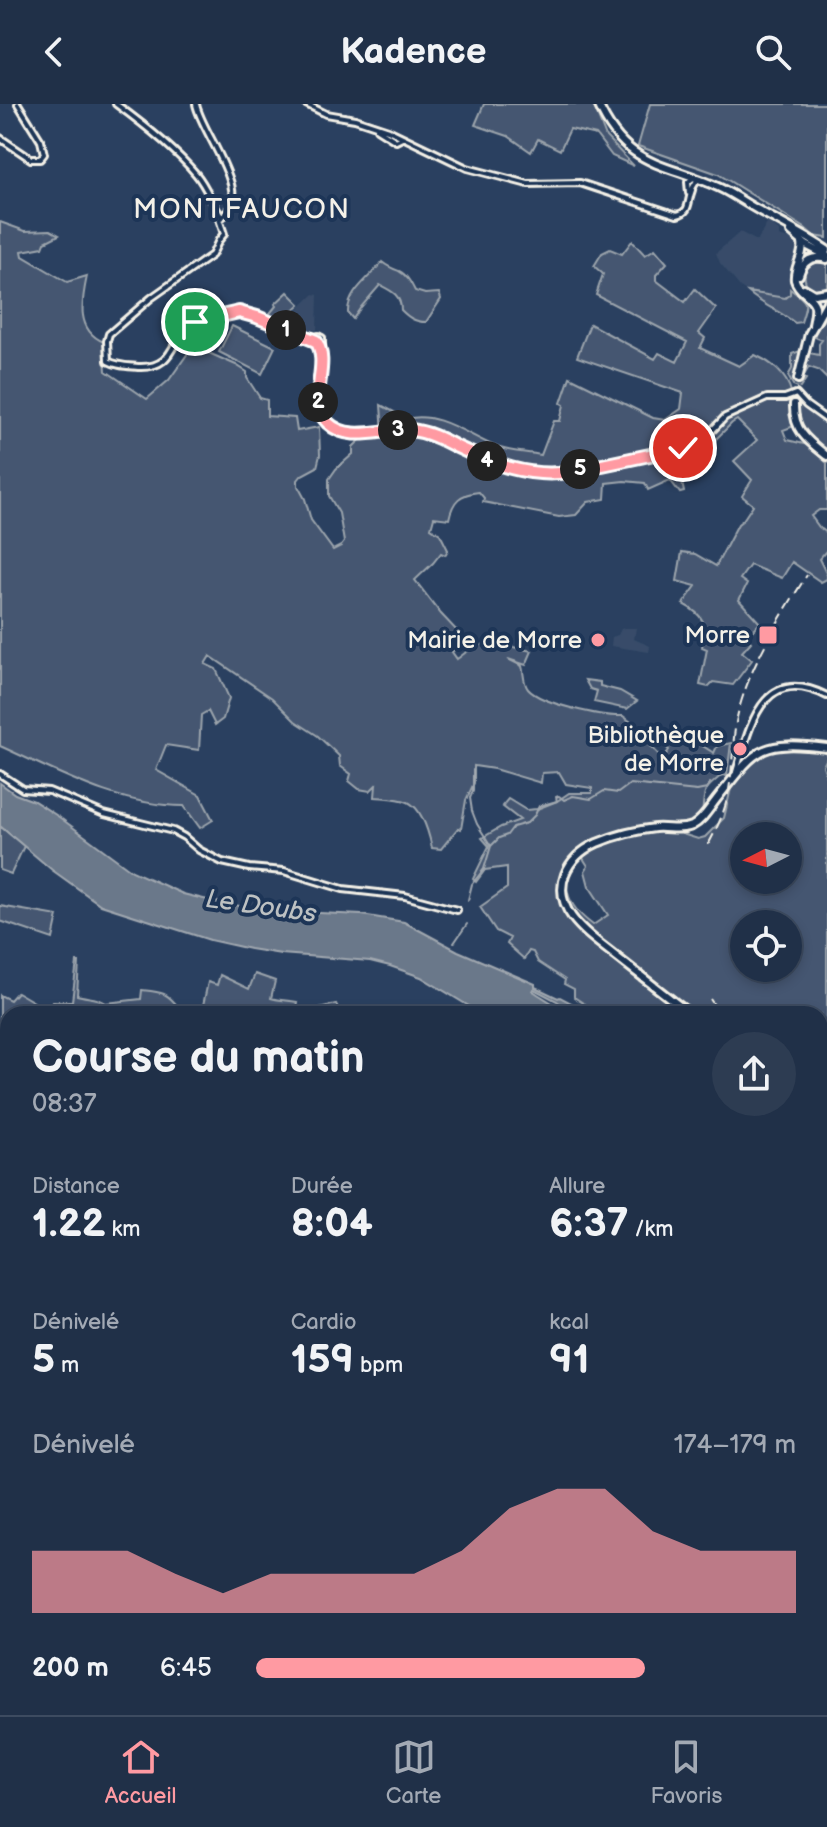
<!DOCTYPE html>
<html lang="fr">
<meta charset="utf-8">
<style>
:root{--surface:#203048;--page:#2d3c52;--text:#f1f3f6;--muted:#a2a9b4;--line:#3d4b60;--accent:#ff9aa2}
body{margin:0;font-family:"Balsamiq Sans",sans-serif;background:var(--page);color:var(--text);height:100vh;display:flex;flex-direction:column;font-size:30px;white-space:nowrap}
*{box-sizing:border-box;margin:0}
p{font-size:26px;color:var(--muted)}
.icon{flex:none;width:44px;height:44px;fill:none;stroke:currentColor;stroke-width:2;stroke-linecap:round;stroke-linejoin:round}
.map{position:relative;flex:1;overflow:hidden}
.sheet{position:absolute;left:0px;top:902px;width:828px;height:710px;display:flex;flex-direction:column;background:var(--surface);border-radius:24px 24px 0 0;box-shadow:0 4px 12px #0003,0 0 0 2px var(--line)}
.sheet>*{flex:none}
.needle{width:52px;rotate:264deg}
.fabs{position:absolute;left:730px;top:718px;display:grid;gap:16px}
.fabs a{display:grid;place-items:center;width:72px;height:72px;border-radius:50%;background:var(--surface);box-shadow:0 4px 12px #0003,0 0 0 2px var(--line);font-size:40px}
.pin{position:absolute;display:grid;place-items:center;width:68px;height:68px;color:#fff;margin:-34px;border:4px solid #fff;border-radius:50%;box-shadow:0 2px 8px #0007}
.km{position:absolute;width:40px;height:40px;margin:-20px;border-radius:50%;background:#222;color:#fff;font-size:22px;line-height:40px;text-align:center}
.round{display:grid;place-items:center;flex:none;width:84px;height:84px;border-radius:42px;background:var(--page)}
.summary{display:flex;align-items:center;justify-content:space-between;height:136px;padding:0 32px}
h1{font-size:44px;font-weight:800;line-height:60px}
.figures{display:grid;grid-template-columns:repeat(3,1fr);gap:12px;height:136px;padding:8px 32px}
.figures div{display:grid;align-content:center}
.figures b{font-size:40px;font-weight:800}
.figures small{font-size:22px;font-weight:400}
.figures p{font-size:22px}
.chart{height:224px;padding:16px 32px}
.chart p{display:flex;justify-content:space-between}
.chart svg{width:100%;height:144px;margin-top:8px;fill:var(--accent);opacity:.7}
ul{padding:0 32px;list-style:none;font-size:26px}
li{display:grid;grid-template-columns:128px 96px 1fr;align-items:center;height:60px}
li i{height:20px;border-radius:10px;background:var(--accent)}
header{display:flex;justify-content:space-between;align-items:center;height:104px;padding:0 32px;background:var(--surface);font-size:36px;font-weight:800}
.tab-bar{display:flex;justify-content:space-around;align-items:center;height:112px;border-top:2px solid var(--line);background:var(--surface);font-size:22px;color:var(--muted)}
.tab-bar a{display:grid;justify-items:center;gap:4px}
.tab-bar .selected{color:var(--accent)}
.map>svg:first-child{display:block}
.built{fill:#374c69}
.green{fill:#445771;stroke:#9ca4ac;stroke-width:2;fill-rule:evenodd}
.water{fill:#6a788a;stroke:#a1a8b0;stroke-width:2}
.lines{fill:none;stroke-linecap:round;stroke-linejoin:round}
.stream{stroke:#a1a8b0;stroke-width:2}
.major-tunnel{stroke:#485b74;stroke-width:6;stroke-dasharray:6 3;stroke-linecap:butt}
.minor-casing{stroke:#f4f1e8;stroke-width:10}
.major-casing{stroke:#f4f1e8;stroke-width:12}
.minor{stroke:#1d3557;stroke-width:4}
.major{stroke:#1d3557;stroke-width:6}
.rail{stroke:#f4f1e8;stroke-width:2;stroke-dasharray:12 6;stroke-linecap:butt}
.route-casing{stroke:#fff;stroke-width:16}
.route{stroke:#ff9aa2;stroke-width:10}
.poi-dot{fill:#ff9aa2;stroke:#1d3557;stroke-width:3}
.labels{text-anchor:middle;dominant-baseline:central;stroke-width:8;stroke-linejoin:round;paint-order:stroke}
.poi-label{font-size:24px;fill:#f4f1e8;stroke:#1d3557;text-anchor:end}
.water-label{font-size:26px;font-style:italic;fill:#bdc1c2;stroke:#1d3557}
.quarter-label{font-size:28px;letter-spacing:2px;fill:#f4f1e8;stroke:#1d3557}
</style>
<header><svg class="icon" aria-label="back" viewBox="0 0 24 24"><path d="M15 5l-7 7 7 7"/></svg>Kadence<svg class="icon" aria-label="search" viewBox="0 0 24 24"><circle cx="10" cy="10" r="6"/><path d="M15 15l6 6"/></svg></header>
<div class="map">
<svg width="827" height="1611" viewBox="0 0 827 1611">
<rect width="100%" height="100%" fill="#2a4060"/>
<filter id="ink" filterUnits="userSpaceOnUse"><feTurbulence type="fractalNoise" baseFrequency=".0125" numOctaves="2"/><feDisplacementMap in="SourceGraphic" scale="16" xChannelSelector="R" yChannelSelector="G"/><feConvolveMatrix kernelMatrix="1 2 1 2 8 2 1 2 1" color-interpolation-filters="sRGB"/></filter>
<g filter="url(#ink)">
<path class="built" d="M768 118 779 127V132L792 136 798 143V149L791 167 790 190 785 194 748 188 740 183 720 159 716 149 740 128 757 137Z
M314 190 318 191 317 226H309L307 230 287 224 289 214Z
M624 524H636L634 535 650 542 649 548 611 542 612 533 618 531 621 525Z
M0 1565 8 1566V1604H41L46 1611H0Z"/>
<path class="green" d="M484 0H593L606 33 634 62 612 52 596 31 570 25 560 46 538 35 531 48 508 32 475 21Z
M650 0H827V134L814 132 805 124 718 70 638 42Z
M0 118 25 127 50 126 59 131 45 138 43 143 22 147 23 152 67 178 87 172C82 196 75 226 104 238L106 267 147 295 169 276 193 242 236 261 247 268V274L260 294 267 296V312L295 314 297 327 319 323 320 351 317 363 302 371 298 376V382L305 395 311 416 333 446 341 442 344 438 339 409 329 392V375L336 365 353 350V343L365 331 383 329 381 301 407 315C437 306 469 332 497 343 510 348 526 348 541 351L554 317H560L564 301 561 299 570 273 653 314 665 316 681 305 683 289 577 253 590 220 655 255 659 249 677 258 687 238 596 191 603 170 594 162 602 149 610 145 622 150 632 137 645 151 655 145 667 159 656 171V176L685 198 695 185 716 205 699 229 705 234 700 244 739 262 755 251C771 258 787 271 791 288 794 298 792 311 794 322L783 326 787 336 808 341 827 359V406H819L811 412 819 423 827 429V446L819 455 827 471V475L821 478 792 458 782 474 750 461 740 475 747 480 739 496 760 519 746 533 751 538 742 548 752 556 733 581 713 578 708 583 700 581 707 545 702 543C708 520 704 511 683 500L696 482 677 477 682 448 695 450 716 462 738 420 743 416 753 401 742 392 752 376 734 357 757 336 737 316 732 319 696 355 691 350 677 354 684 388 680 389 670 376 648 386 645 379 624 377 606 379 605 395 588 398 576 411 559 413 483 398 484 394 479 388C460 390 453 396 449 415L434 413 431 424 440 430 448 446 445 451 441 449 433 459 415 476 441 510 459 529 450 535 456 544 452 548 457 555C467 548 472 541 484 540L485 542 506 547 508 542 532 547 526 561 508 555 522 562C524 569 523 579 528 585 541 600 603 613 623 612L631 618 637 628 663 655 669 646 659 637 666 630 677 636 701 641 714 649 717 642 731 639 727 672 722 671C701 688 705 686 702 711L694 718 681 723 682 730 698 735 705 733 724 714 732 680 748 660 758 652 774 645 787 644 827 648V654L823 662 827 673V1204L820 1189V910H600L574 893V885L564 880 565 876 538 858 533 848 529 847 524 855 507 840 510 834 496 827 480 803 507 784V763L485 766 476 778 473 775 489 742 482 734 501 723 520 716 502 702 508 695 526 706 537 705 557 697 569 689H592V684L566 680 559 668 542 669 541 679 494 665 474 662V679L466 696 461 725 458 724 441 745 432 744C429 730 423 705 408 698 399 694 385 694 375 693L376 681 370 687 359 685 349 677 351 670 340 662 339 652 318 632 295 617 272 594 210 552 205 560 216 565 229 594 223 615 215 621 208 607 201 611 199 646 166 641 156 666 200 691 213 716 200 724 184 702C118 702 58 668 0 642ZM744 732H788V776H744ZM581 751 588 762 585 767 589 782 608 811 593 821C567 802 556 777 581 751ZM744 820H788V864H744Z
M817 156 827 158V186C812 190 801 181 806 165Z
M382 158C388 163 391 164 399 167 407 171 411 179 415 187L425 190 439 189 441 195 426 218C415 218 409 214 401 206 401 191 392 187 380 181L361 203 353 215 348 209C347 188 370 174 382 158Z
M790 185C808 198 808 197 801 218L795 219C780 207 762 201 748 188L785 194 790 190Z
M288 188 300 200 280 219 267 213 276 202 275 200Z
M827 211V275L818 266 809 263 803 273 806 275 800 284 793 281 788 272 792 265V250L800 247 819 251V240L822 236 813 232Z
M232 222 275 243 262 270 219 248Z
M798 295 816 311 818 306 827 310V349C806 331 794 325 798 295Z
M585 576 600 578V582L620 587 637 597 627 605 594 598 597 587 590 585Z
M0 722 24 742 11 770 0 766Z
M0 802 58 812 53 835 0 817Z
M77 858H79L77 891C87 894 98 893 106 899L141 895 142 886C162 888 167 888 179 904L202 906 208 878 217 881 220 871 249 885 255 870 275 877 271 894C280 897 288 896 297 898L296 903 309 909 315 905 336 900 341 910H49L53 897H72Z
M17 888 34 898 33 908 42 910H8V1202L0 1209V891L10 896Z
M827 1480V1611H768L771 1608 770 1605 765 1607 767 1611H733L737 1604H820V1494Z
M277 1604H366L350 1611H275Z"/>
<path class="water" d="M0 679 15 690 34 697 59 713 132 767 183 790 216 798 246 803 298 808 362 811 404 818 458 847 535 880V883L558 894 560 893 592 910H574L557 897 534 885 533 887C545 895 557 901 568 910H482L421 873 390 862 370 857 281 850 250 845 210 836 101 801 52 766 0 722Z
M820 1189 827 1204V1480L820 1494Z
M631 1604H699L689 1611H627L631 1608 629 1605Z"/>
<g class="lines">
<path class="stream" d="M473 666V687L470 694 472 707 477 720 491 742
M468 796 472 780 484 765 491 742 499 734 507 731 513 723 527 719 535 711 539 702 557 697 556 693 559 692 564 696 573 692 591 695 604 687 618 689 630 680 697 687 707 685 710 679
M454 839 467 820"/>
<path class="major-tunnel" d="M794 300 798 275"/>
<g class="minor-casing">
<path id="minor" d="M116 0C142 19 175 45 196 70 207 83 212 100 221 112
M196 0C201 29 258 94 219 115L224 130 219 136 212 151 151 194 109 230 107 237 108 257C117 262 127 262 138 263 181 265 168 226 198 217 205 214 234 207 240 208 266 212 288 230 317 233
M306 0 326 10 355 15 388 26 467 64 528 80 580 79 677 111C691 108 687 98 692 86 692 84 696 78 698 75
M377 25 396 37 402 34
M0 34 31 55H40L44 50 41 37 18 0
M689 89 688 78 693 74
M318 232 322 234 320 239 316 237Z
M322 237C323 260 312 297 325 315 344 341 385 322 412 326 443 330 466 352 496 361 512 366 532 370 550 370 568 370 586 364 604 361 633 354 664 349 693 342L702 337 725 313 767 294H785L796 290 806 301 827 316
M736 668C750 622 762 559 827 592
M0 670 23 685 49 687 104 710 173 727 184 733 199 746 222 758 249 764 284 767 343 785 405 792 457 806"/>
</g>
<g class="major-casing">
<path id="major" d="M598 0C627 65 665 58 720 84 733 90 745 99 758 106 781 119 805 131 827 146
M791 128 806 141 827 152
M802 139C805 152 793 163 795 176 798 188 812 191 815 202 816 208 814 215 813 221
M799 171C803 156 813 151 827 155
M804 184 814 190 827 188
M798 275 809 230 827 198
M794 300C793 327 808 337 827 352
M690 910C664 890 639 870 613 850 599 839 583 828 572 813 551 784 566 753 597 739 614 732 637 726 655 724 668 723 680 727 692 722 702 717 709 705 716 696 757 644 759 636 827 644
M820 1114 827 1133
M820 1539 827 1530
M714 1611 723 1604"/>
</g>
<use href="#minor" class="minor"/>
<use href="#major" class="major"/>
<path class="rail" d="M708 741C716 726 723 712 727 695 734 667 731 637 738 609 750 561 780 513 807 471
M710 895 720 910
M820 1090 827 1110
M766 1608 776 1604"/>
</g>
</g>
<g class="lines" filter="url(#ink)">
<g class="route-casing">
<path id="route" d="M195 218 239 208 257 213 316 237C332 262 305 296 328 319 350 340 386 323 411 326 428 328 442 335 457 343 493 360 528 374 569 368L683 344"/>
</g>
<use href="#route" class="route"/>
</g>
<g class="poi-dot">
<rect x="758" y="521" width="20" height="20" rx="4"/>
<circle cx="598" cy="536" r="8"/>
<circle cx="740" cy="645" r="8"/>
</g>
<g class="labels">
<g class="poi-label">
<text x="750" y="531">Morre</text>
<text x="582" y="536">Mairie de Morre</text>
<text x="724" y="631">Bibliothèque<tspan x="724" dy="28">de Morre</tspan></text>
</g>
<g class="water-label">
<text transform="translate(261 803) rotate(8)">Le Doubs</text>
</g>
<g class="quarter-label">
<text x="242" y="105">MONTFAUCON</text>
</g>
</g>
</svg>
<div class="fabs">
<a><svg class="needle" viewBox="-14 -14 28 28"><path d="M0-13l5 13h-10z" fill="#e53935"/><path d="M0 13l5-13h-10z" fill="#a2a9b4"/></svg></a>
<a><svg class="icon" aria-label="locate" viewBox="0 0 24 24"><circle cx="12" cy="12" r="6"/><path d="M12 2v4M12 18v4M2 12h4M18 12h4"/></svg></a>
</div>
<div class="pin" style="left:195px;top:218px;background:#1e9e55"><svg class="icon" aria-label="arrive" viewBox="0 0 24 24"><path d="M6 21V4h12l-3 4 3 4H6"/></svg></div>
<div class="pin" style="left:683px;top:344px;background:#d93025"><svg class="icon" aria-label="check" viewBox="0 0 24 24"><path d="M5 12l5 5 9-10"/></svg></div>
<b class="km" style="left:286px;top:226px">1</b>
<b class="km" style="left:318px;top:298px">2</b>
<b class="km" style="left:398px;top:326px">3</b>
<b class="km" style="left:487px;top:357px">4</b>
<b class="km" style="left:580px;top:365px">5</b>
<section class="sheet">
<div class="summary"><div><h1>Course du matin</h1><p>08:37</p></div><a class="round"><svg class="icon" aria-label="share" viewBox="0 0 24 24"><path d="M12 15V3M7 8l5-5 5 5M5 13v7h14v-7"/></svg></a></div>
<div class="figures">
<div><p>Distance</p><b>1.22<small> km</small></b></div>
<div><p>Durée</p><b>8:04</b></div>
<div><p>Allure</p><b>6:37<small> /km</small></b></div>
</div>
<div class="figures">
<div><p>Dénivelé</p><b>5<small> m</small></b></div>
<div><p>Cardio</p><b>159<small> bpm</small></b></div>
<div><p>kcal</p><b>91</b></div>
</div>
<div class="chart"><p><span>Dénivelé</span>174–179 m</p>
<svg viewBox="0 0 160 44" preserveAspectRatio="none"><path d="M0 44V25L10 25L20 25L30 32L40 38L50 32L60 32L70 32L80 32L90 25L100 12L110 6L120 6L130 19L140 25L150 25L160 25V44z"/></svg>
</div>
<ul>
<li><b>200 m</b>6:45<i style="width:72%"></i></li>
</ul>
</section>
</div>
<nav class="tab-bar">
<a class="selected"><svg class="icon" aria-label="home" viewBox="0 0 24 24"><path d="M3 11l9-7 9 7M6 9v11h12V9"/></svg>Accueil</a>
<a><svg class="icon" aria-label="map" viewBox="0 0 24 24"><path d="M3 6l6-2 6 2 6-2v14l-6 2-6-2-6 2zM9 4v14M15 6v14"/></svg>Carte</a>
<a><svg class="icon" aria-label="saved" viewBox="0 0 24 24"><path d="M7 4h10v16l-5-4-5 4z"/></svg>Favoris</a>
</nav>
